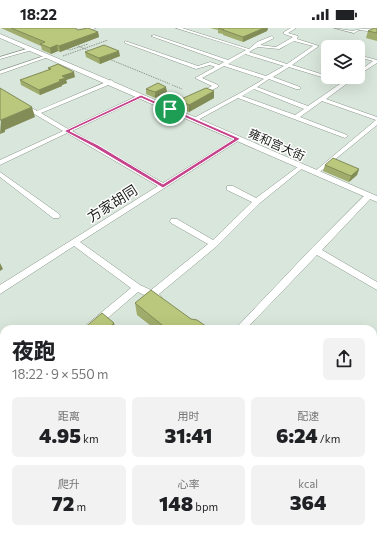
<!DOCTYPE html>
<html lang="zh">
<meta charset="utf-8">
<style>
:root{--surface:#fff;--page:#f2f2f2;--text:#202124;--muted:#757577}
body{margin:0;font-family:Commissioner,"Noto Sans SC",sans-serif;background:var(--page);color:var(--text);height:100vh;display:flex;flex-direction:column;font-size:15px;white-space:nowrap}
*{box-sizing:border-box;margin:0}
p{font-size:13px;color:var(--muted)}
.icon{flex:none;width:22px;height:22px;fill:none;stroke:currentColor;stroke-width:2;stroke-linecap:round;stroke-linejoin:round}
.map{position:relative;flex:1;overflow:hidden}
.details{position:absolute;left:0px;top:297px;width:377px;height:212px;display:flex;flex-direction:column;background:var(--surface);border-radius:12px 12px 0 0;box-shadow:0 4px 16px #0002}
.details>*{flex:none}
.controls{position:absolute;left:321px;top:12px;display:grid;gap:8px}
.controls a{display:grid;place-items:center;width:44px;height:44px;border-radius:6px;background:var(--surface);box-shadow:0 4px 16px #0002;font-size:20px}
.pin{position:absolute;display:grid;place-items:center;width:34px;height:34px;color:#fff;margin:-17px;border:2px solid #fff;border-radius:50%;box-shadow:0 1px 4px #0007}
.round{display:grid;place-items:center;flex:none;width:42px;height:42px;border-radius:6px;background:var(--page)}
.summary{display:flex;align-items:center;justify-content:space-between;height:68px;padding:0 12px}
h1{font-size:22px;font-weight:800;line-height:30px}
.metrics{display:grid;grid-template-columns:repeat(3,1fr);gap:6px;height:68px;padding:4px 12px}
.metrics div{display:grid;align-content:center;border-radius:6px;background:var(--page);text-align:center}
.metrics b{font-size:20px;font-weight:800}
.metrics small{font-size:11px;font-weight:400}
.metrics p{font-size:11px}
.status{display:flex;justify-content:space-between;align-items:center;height:28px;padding:0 20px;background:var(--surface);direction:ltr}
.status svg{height:11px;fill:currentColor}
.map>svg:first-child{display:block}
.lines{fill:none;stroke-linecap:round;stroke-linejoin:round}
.minor-casing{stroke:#8a968c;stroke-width:1}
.major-casing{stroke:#8a968c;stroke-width:1}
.path{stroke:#8d968e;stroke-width:1;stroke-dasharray:1.5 1;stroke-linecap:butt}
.minor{fill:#fff;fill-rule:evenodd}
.major{fill:#fff;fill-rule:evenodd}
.wall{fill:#9fac6b}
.shaded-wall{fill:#828c57}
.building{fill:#b9c87c;stroke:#828c57}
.route{fill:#c6448c;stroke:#fff;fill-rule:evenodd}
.labels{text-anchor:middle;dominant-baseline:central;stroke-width:3;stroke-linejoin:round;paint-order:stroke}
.far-street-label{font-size:12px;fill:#191d19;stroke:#fff}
.street-label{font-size:14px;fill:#191d19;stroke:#fff}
</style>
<div class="status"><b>18:22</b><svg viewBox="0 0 49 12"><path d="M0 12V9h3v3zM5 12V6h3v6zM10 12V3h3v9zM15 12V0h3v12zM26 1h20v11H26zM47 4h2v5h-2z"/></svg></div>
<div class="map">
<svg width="377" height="509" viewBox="0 0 377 509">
<rect width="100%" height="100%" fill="#d9e6db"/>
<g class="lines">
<g class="minor-casing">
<path id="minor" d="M67 0H72L80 4 90 0H96L80 6Z
M176 0H182L249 21 257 14 272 8 274 10 260 17 276 19 293 9 284 6V4L291 0H296L288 5 298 8 297 11 319 18 292 37 331 49 328 51 289 39 273 49 300 59V61H296L269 51 257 59 308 78 350 49H356L326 71 377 89V97L316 147 313 145 314 144 376 92 322 73 300 89 347 107 348 108 345 110 238 70 196 93H192V91L242 64 264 51 224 38 202 50 218 57V59L172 82H168V80L212 58 195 50 215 39 210 37 196 41 125 15V13L198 38 210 34 219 37 224 34 151 8 154 7 228 32 246 22ZM294 13 313 18 287 36 249 24 258 19 279 21ZM245 26 284 38 266 48 228 36ZM254 61 304 81 295 87 242 68Z
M334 0 353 3C360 0 369 1 377 2V4L359 2 354 5Z
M30 20 32 22 0 31V29Z
M47 27 51 28 0 46V43Z
M358 27 377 32V35L358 47V44L373 33 358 29Z
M111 52 114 54 113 55 41 85 68 101 139 67H143V69L72 103 163 155 236 110 241 111 80 214 140 257 151 262 208 216 171 195 170 193 171 191H177L213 212 252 174 227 162V158H233L256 170 299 138H303L304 139 260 175 217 218 159 266 162 269 160 272 157 273 138 264 95 301H83L85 298 131 260 74 218 0 266V257L158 158 67 105 2 136 0 137V132L63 103 21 78V76H25L37 83Z
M0 144 59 186 60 188 59 190H53L0 149Z
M366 166H369L373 168 322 222 377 254V262L317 227 246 301H235L312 220Z
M377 321V335L373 337V323Z
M39 505H55L53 509H37Z
M245 505H259L257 509H243Z"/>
</g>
<g class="major-casing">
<path id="major" d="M0 6 116 55 377 168V174L0 10Z"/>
</g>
<path class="path" d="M78 18 90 23
M67 21 70 22 88 16
M63 28 108 12
M109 31 170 56
M172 57 182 61"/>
<use href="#minor" class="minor"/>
<use href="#major" class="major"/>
</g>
<path class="wall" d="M1 0H75L78 2 98 4 99 9 60 24 58 23 51 26 42 22 41 18Z
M210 0H268L267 3 243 14 223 7V6L218 5V2Z
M377 0V13L366 10 368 3Z
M85 24 120 28 100 36 86 29Z
M48 40 75 49 66 52 67 55 62 57V58L40 67 21 57 20 52 49 42Z
M146 61 167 64 155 70 146 66Z
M214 70 189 84 180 80 179 72Z
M325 137 359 141 357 147 349 154 323 143Z
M135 275 191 291 210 301H155L137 287Z"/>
<path class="shaded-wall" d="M264 0H268L267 3 243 14V9Z
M98 4 99 9 60 24 59 18Z
M57 17 58 23 51 26 50 20Z
M119 23 120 28 100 36 99 30Z
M74 44 75 49 66 52 67 55 62 57V58L40 67 39 62 62 48Z
M166 59 167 64 155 70V64Z
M214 63V70L189 84V77Z
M32 79 35 89 5 102V104L0 106 1 92Z
M359 141 357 147 349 154 351 148Z
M0 235 3 241 0 243Z
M114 295 116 301H107Z
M4 389V401L0 397V392Z
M100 505H111L107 509H96Z"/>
<path class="building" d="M11 0H75L78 2 88 0 98 4 59 18 57 17 50 20 40 16 45 14Z
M218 0H264L243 9 223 2H224Z
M374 0H377V5L368 3Z
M104 17 119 23 99 30 85 24Z
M58 36 74 44 62 48 66 50 59 52 61 53 39 62 20 52 51 41 48 40Z
M158 55 166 59 155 64 146 61Z
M0 60 32 79 1 92H0Z
M206 60 214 63 189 77 179 72Z
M333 130 359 141 351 148 325 137Z
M151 262 191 291 197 292 210 301H167L135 275Z
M102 285 114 295 107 301H83Z
M4 366V389L0 392V369Z
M58 505H100L96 509H54Z
M202 505H218L222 509H199Z"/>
<path class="route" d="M141 67 239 110 240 111 163 160 94 119 64 103ZM141 70 234 111 163 156 98 117 70 103Z"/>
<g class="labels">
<g class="far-street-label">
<text transform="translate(277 116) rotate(24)">雍和宫大街</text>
</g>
<g class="street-label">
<text transform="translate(112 175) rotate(-32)">方家胡同</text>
</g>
</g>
</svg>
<div class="controls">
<a><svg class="icon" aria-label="layers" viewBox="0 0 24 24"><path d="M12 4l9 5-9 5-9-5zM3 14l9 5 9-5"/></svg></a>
</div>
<div class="pin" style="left:170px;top:81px;background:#1e9e55"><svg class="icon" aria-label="arrive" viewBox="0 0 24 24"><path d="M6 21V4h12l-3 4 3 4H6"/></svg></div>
<section class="details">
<div class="summary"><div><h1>夜跑</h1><p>18:22 · 9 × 550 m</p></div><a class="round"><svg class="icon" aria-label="share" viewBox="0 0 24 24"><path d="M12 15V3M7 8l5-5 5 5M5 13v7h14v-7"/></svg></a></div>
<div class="metrics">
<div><p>距离</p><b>4.95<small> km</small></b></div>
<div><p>用时</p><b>31:41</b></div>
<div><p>配速</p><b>6:24<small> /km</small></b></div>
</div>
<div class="metrics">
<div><p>爬升</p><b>72<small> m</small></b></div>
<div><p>心率</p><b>148<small> bpm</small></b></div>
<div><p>kcal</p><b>364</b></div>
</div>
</section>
</div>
